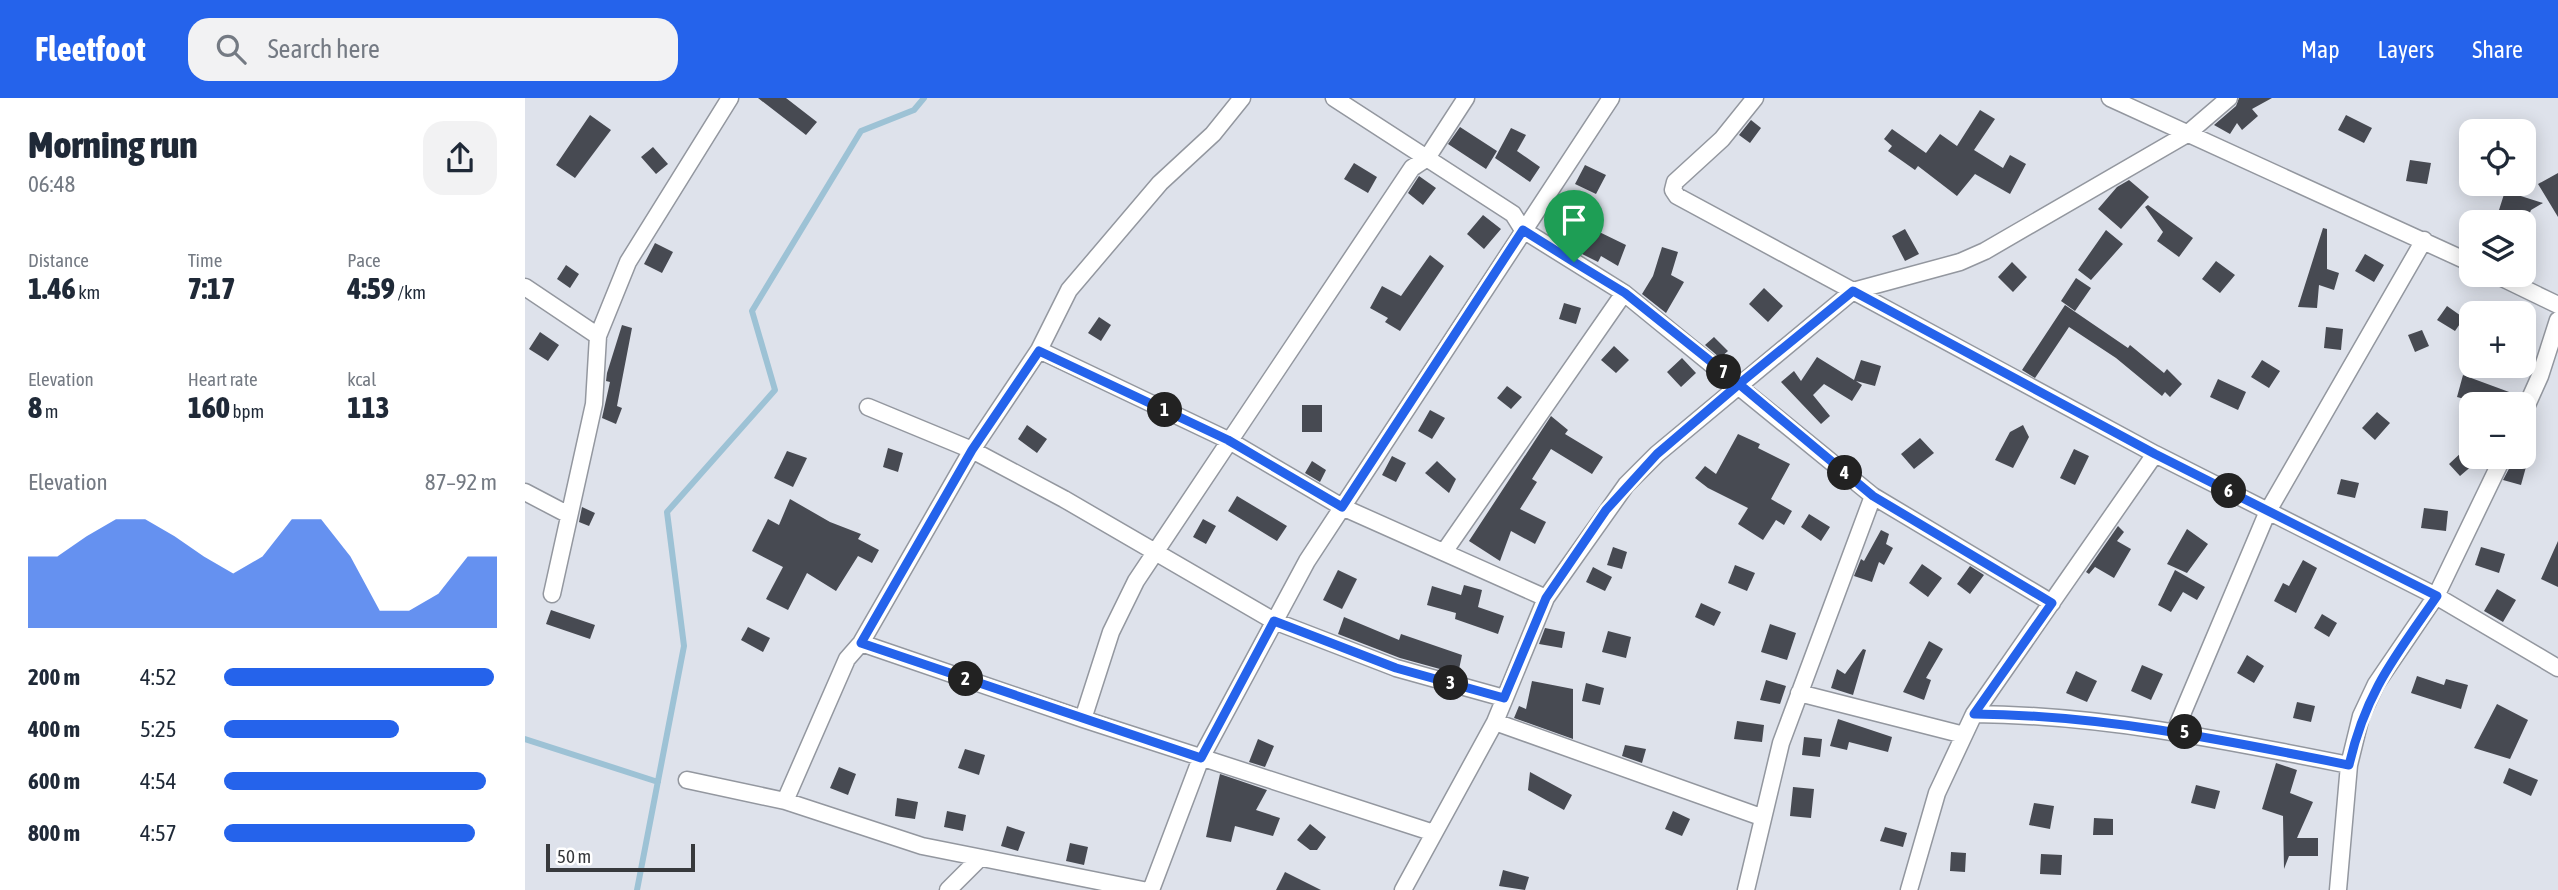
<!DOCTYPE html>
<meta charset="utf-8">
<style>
:root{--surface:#fff;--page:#f2f2f3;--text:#1f2937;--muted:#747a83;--accent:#2563eb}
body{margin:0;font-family:"Asap Condensed",sans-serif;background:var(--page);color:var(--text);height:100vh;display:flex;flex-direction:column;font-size:26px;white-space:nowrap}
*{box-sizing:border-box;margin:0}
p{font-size:23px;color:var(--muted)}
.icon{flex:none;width:38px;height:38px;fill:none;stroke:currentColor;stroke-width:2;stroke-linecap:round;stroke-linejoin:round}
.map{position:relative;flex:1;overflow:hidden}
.sheet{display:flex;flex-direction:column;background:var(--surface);width:525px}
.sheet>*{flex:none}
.tools{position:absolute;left:1934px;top:21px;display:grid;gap:14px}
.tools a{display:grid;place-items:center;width:77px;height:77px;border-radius:14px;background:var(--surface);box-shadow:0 4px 18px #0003;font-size:35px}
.scale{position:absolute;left:21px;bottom:18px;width:149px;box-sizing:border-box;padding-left:7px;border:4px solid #37393c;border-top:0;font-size:19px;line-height:24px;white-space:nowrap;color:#37393c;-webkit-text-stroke:5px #fff;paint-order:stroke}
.pin{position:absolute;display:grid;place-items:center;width:60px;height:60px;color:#fff;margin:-72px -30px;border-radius:50% 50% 50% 0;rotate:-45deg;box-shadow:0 0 7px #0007}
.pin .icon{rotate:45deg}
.km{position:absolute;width:35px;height:35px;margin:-18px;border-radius:50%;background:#222;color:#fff;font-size:19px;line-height:35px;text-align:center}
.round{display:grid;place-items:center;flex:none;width:74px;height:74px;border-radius:21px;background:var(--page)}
.summary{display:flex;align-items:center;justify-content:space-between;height:119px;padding:0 28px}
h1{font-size:38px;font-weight:800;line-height:52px}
.stats{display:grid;grid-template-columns:repeat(3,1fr);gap:10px;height:119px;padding:7px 28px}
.stats div{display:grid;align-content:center}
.stats b{font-size:30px;font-weight:800}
.stats small{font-size:19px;font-weight:400}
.stats p{font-size:19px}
.chart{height:196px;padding:14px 28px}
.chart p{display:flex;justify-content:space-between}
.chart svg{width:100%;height:126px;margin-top:7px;fill:var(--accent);opacity:.7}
ul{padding:0 28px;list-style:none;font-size:23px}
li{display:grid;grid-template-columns:112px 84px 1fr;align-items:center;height:52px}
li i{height:18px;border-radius:9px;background:var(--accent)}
header{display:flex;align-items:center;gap:42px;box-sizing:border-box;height:98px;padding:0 35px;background:var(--accent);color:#fff}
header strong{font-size:33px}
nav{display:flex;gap:38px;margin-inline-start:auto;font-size:24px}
.search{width:490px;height:63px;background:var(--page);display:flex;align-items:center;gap:18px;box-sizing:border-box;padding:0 24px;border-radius:21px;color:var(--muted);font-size:26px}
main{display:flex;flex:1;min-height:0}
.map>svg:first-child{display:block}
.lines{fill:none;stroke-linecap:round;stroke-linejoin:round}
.stream{stroke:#9dc2d5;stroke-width:6}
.building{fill:#474a52}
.minor-casing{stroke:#93979f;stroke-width:19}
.minor{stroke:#fff;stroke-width:16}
.route-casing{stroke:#fff;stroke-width:14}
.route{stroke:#2563eb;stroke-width:9}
</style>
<header>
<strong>Fleetfoot</strong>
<div class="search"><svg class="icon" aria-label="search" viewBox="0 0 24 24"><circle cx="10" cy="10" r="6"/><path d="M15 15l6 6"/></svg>Search here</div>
<nav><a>Map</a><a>Layers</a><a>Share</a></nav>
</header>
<main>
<section class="sheet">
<div class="summary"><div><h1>Morning run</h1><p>06:48</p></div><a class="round"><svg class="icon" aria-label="share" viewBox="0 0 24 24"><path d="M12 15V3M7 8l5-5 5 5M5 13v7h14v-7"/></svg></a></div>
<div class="stats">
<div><p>Distance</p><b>1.46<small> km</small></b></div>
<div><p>Time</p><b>7:17</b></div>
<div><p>Pace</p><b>4:59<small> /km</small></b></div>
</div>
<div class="stats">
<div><p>Elevation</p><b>8<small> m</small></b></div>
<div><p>Heart rate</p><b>160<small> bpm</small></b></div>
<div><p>kcal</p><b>113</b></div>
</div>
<div class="chart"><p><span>Elevation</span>87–92 m</p>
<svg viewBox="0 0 160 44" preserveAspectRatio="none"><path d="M0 44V19L10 19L20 12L30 6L40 6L50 12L60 19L70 25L80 19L90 6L100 6L110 19L120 38L130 38L140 32L150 19L160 19V44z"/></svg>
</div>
<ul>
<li><b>200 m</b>4:52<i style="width:99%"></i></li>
<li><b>400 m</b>5:25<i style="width:64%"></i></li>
<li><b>600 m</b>4:54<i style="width:96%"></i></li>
<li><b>800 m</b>4:57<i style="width:92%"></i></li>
</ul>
</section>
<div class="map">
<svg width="2033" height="792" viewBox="0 0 2033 792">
<rect width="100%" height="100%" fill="#dee2eb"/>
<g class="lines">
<path class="stream" d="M0 641 133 684
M112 792 159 548 142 414 250 292 227 213 336 33 389 12 399 0"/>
</g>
<path class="building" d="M233 0H261L292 24 281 37Z
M1714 0H1747L1727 11 1733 18 1717 32 1712 25 1705 36 1689 27 1711 8Z
M1455 12 1470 21 1449 52 1478 70 1485 57 1501 66 1485 96 1450 76 1432 98 1393 68 1390 72 1363 53 1367 48 1359 41 1367 31 1401 55 1415 36 1432 48Z
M65 17 86 32 50 80 31 67Z
M1821 17 1847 30 1839 45 1813 32Z
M1226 22 1236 30 1225 45 1214 37Z
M935 29 972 53 961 71 923 46Z
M986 30 1001 37 992 53 1015 69 1005 84 970 60Z
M128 49 143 66 131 76 116 59Z
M1885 62 1906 65 1902 86 1881 83Z
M829 65 852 79 843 95 819 81Z
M1060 67 1081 77 1071 96 1050 86Z
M2033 75V119L2013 86Z
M894 78 911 90 898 107 883 95Z
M1604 82 1624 99 1596 131 1573 111 1592 89Z
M1980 93 2018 105 2006 112 2003 120 1974 112Z
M1623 107 1668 140 1654 159 1632 143 1638 134 1620 109Z
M958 117 976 131 959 151 942 136Z
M1037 125 1060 138 1064 129 1101 147 1093 168 1076 158 1073 164 1055 155 1057 147 1052 153 1028 139Z
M1798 130 1802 131V171L1814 175 1809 192 1794 187 1792 210 1773 209Z
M1380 131 1394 156 1380 163 1367 138Z
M1581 132 1598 146 1566 182 1553 172Z
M130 145 148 154 137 175 119 166Z
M1137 149 1153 154 1146 177 1159 184 1141 215 1117 196 1128 178Z
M1840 156 1859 167 1849 184 1830 173Z
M905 157 919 168 875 233 860 224 863 220 845 210 857 188 876 198Z
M1691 163 1710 177 1695 195 1677 181Z
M1487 164 1502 179 1488 194 1473 179Z
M41 167 54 176 45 190 32 181Z
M1551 180 1566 190 1550 213 1536 203Z
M1239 190 1258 208 1243 224 1224 206Z
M1039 205 1056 210 1051 226 1034 221Z
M1540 207 1603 250 1605 247 1639 275 1642 271 1657 286 1645 299 1640 294 1637 298 1591 260 1544 229 1510 280 1497 272Z
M1922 208 1939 220 1930 233 1912 222Z
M574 219 586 227 576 243 563 235Z
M97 227 107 230 92 308 97 310 91 326 77 320 85 284 81 283 82 275Z
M1801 229 1818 231 1816 252 1799 250Z
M1897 232 1904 248 1890 254 1883 237Z
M15 234 34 247 23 263 4 251Z
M1189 239 1203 253 1195 260 1180 247Z
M1089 248 1104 262 1091 275 1076 262Z
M1292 259 1329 282 1336 262 1356 268 1350 288 1331 283 1337 287 1327 303 1299 286 1288 297 1305 318 1296 326 1256 284 1269 273 1276 283Z
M1157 260 1171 275 1156 289 1142 274Z
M1737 262 1755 273 1744 290 1726 279Z
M1938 277 1995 298 1991 306H1958L1932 299Z
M1693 281 1721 294 1713 312 1685 299Z
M982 288 997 299 986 311 972 300Z
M777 307H797V334H777Z
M905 312 920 320 907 341 893 333Z
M1852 314 1865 325 1850 342 1837 330Z
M1026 318 1043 332 1040 336 1078 359 1067 376 1026 351 1007 381 1012 384 995 411 1021 424 1010 446 986 433 975 463 944 443Z
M502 327 522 341 512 355 493 341Z
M1498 327 1504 339 1488 370 1470 362 1485 334Z
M1213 336 1235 346 1233 350 1265 366 1246 401 1267 413 1259 427 1251 422 1238 442 1213 426 1223 410 1183 390 1170 380 1180 368 1191 376Z
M1395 340 1409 355 1389 371 1376 356Z
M363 350 378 355 373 374 358 369Z
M1549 351 1564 358 1550 387 1535 380Z
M262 353 282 360 268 389 249 380Z
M1938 353 1949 366 1935 378 1924 366Z
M867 358 881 365 871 384 857 377Z
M787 363 801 372 795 384 780 375Z
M912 363 931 381 924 395 900 375Z
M1987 365 2001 369 1996 387 1978 382Z
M1816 381 1834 385 1830 400 1812 396Z
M712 398 762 428 752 443 703 413Z
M265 401 305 424 336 436 333 441 354 452 347 465 333 458 311 493 282 475 263 512 241 501 258 469 227 453 243 421 254 427Z
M57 409 70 415 64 428 54 424Z
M1899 410 1923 413 1921 433 1896 430Z
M1284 416 1305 429 1296 443 1276 429Z
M678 421 691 428 681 446 668 439Z
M1593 428 1599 434 1592 443 1606 451 1589 480 1570 469 1564 476 1561 474Z
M1662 431 1683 446 1662 475 1642 466Z
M1356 432 1364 436 1361 446 1368 450 1359 467 1354 464 1347 484 1329 478 1336 461 1339 463Z
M2033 443V489L2016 481Z
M1088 449 1102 454 1097 471 1082 467Z
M1956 449 1980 456 1974 475 1950 467Z
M1778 462 1792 470 1771 515 1749 503 1758 485 1764 488Z
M1397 466 1417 480 1403 499 1384 485Z
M1210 467 1230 475 1222 493 1203 485Z
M1445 468 1459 477 1445 496 1432 486Z
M1068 469 1087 479 1080 493 1061 484Z
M813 472 832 481 817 511 798 502Z
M1650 472 1680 489 1672 502 1658 494 1646 514 1633 507Z
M939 487 957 492 953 509 979 518 973 536 930 521 931 515 902 507 907 488 936 497Z
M1972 491 1991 502 1978 524 1959 513Z
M1176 505 1196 514 1189 528 1170 519Z
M26 512 70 527 65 541 21 526Z
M1797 516 1812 525 1804 539 1789 530Z
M819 519 874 542 876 536 937 557 933 576 875 560 813 536Z
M1245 526 1271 535 1262 562 1236 554Z
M223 529 245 540 238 554 216 542Z
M1020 530 1040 534 1037 550 1014 546Z
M1083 533 1106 539 1101 560 1077 554Z
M1404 543 1418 551 1401 580 1406 582 1399 602 1378 594Z
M1338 551 1341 552 1328 597 1306 590 1312 571 1320 576Z
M1722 557 1739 568 1729 585 1712 575Z
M1617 567 1638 576 1626 602 1606 593Z
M1551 573 1572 583 1562 604 1541 595Z
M1892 578 1919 587 1921 581 1943 587 1936 611 1886 595Z
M1241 582 1261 588 1255 606 1235 602Z
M1007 583 1048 591V641L989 620 994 608 1001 611Z
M1061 585 1079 590 1075 607 1057 603Z
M1772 604 1790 608 1786 624 1768 620Z
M1972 606 2003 622 1985 661 1949 650Z
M1313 621 1367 639 1363 654 1324 644 1322 652 1305 648Z
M1212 623 1239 627 1237 644 1209 641Z
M1279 639 1297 641 1295 659 1277 657Z
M733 641 749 648 740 669 724 664Z
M1100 647 1121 651 1117 665 1097 658Z
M440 651 460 657 454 677 433 670Z
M1751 665 1772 672 1765 695 1788 704 1772 740H1793V758H1764L1759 771 1758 718 1737 711Z
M314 669 331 676 323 697 305 690Z
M1984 670 2013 682 2006 698 1978 685Z
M1005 674 1047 697 1039 712 1003 692Z
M695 676 742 692 731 712 755 720 748 738 710 728 706 744 681 739Z
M1671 687 1695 693 1690 711 1666 705Z
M1268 689 1289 691 1286 720 1265 718Z
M372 700 393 704 390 721 370 718Z
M1509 705 1529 708 1525 731 1504 727Z
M422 713 441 717 438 733 419 729Z
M1148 713 1165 721 1157 738 1140 731Z
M1569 720 1588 721V737H1568Z
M785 726 801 739 792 752H785L772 742Z
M482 728 500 734 493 753 476 748Z
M1360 729 1382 735 1378 749 1355 743Z
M545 745 563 749 559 767 541 763Z
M1426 754 1441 755 1440 774 1425 773Z
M1516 756 1537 757 1536 777 1515 776Z
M978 772 1004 779 1000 792 974 788Z
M760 774 796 792H751Z"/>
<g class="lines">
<g class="minor-casing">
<path id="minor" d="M809 0 988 116 998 132 1099 195 1348 398 1527 505
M1230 0 1197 41 1150 84 1148 92 1152 98 1630 356 1911 498 2033 570
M1585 0 1946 165
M1971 177 2033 207
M0 189 73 238
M514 252 703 342 817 409 1021 500
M343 309 447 352 539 401 749 523 871 570 979 600
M1998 316 2015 278 2033 222
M0 394 42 416
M919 454 1099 195
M27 496 69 306 73 238 103 164 205 0
M336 545 558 621 909 735
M1274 595 1439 637
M1449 616C1576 617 1699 642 1824 667
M558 621 586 534 611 483 887 70 902 60 941 0
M970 624 1236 719
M1650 633 1743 413 1899 142
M162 682 260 703 397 748 618 792
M260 703 322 561 336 545 447 352 514 252 544 192 635 85 688 36 717 0
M423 792 455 760
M626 792 676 660 782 463 1086 0
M878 792 970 624 1021 500 1101 387 1132 356 1328 193 1435 164 1460 153 1662 36 1704 0
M1221 792 1256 645 1348 398
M1384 792 1412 695 1449 616 1630 356
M1813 792 1824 667 1836 618 1851 586 1911 498 1978 359"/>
</g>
<use href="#minor" class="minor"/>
</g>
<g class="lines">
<g class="route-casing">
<path id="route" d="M1049 164 998 132 817 409 703 342 514 253 447 352 336 545 676 660 749 523 871 570 979 600 1021 500 1081 412 1132 356 1214 286 1348 398 1527 505 1449 616C1576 617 1699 642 1824 667 1841 593 1870 559 1912 498L1630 356 1328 193 1214 286 1100 195 1049 164"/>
</g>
<use href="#route" class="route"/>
</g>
</svg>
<div class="tools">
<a><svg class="icon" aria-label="locate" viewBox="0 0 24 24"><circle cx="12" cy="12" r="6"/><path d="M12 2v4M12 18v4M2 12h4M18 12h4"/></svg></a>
<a><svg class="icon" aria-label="layers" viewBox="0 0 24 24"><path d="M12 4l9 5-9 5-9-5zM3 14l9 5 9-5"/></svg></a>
<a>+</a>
<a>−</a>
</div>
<div class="scale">50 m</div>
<div class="pin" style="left:1049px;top:164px;background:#1e9e55"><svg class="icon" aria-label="arrive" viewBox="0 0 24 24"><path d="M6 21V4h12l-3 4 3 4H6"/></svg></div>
<b class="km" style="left:640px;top:312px">1</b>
<b class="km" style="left:441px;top:581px">2</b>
<b class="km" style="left:926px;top:585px">3</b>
<b class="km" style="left:1320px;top:375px">4</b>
<b class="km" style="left:1660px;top:634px">5</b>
<b class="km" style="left:1704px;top:393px">6</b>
<b class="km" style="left:1199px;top:274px">7</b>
</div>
</main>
